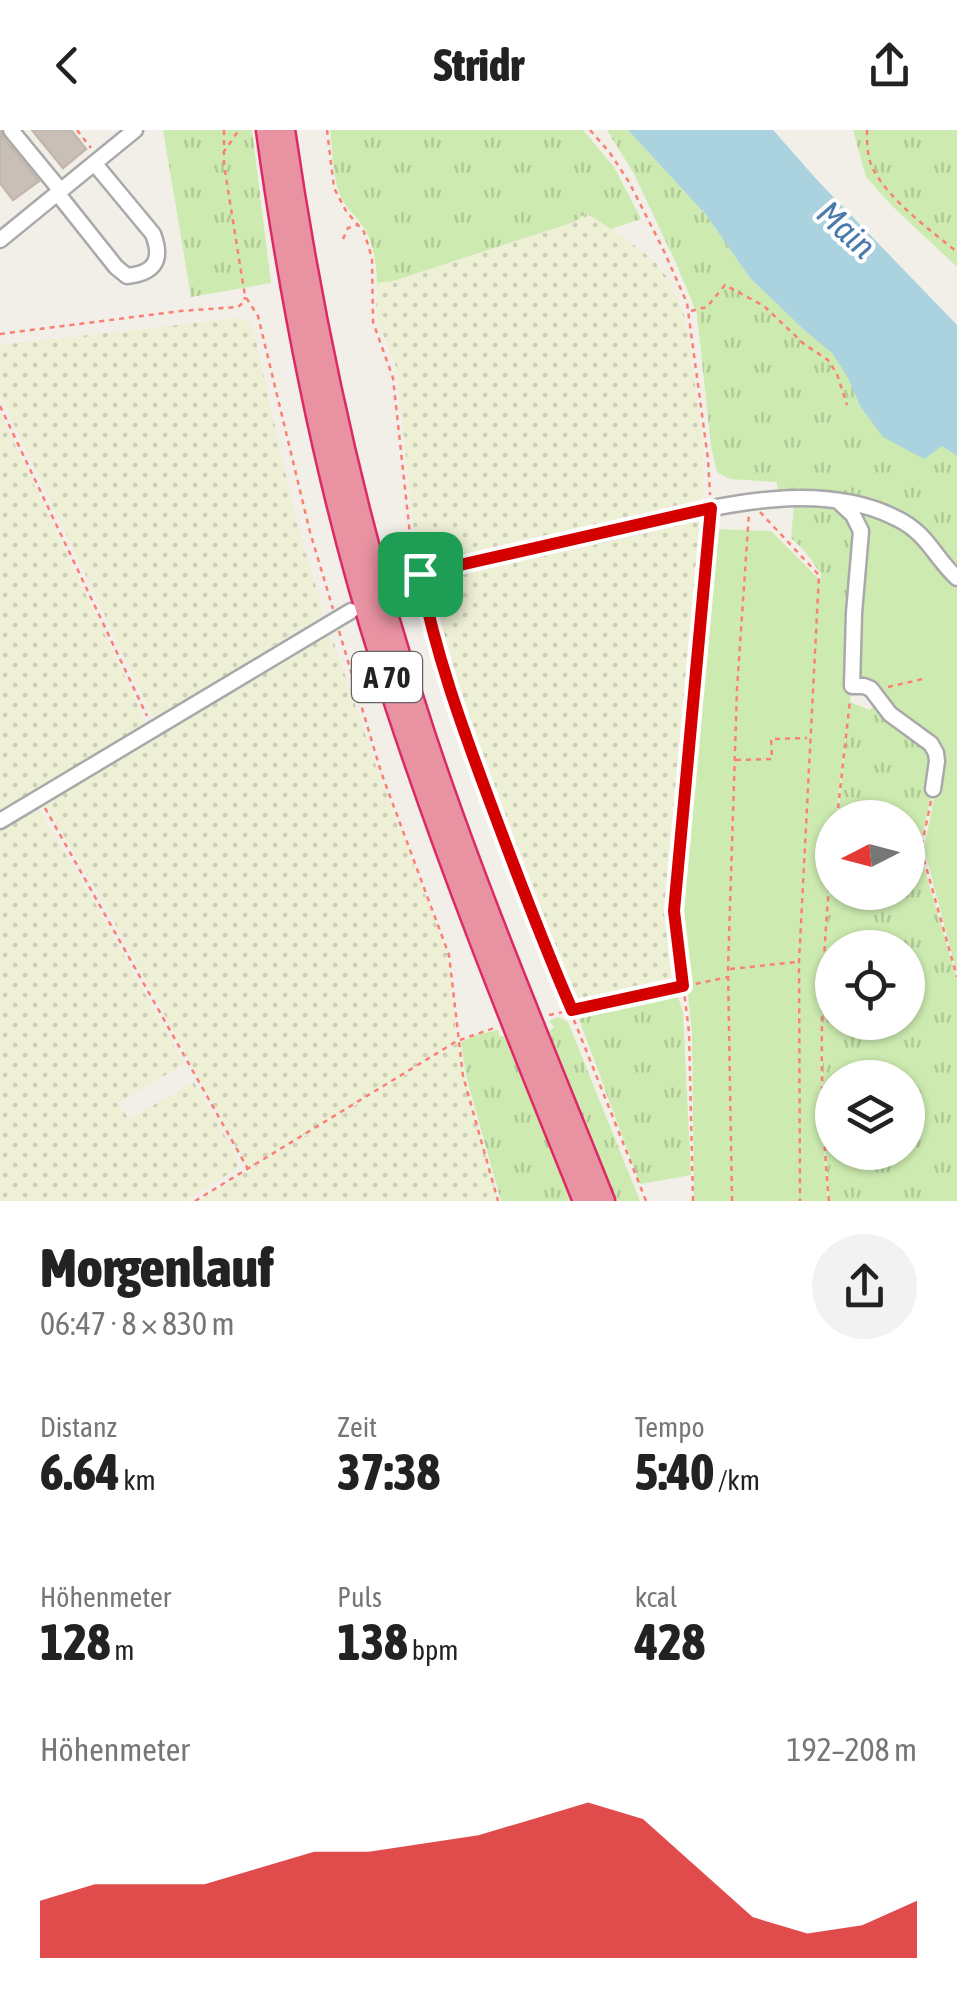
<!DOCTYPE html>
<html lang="de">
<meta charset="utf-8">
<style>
:root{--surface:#fff;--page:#f2f2f2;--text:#222;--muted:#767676;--accent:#d40000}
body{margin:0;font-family:"Asap Condensed",sans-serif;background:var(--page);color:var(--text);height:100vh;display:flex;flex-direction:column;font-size:38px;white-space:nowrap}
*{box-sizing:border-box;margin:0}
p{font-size:32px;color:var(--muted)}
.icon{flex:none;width:55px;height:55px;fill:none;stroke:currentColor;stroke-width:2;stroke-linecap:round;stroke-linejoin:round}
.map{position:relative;height:1071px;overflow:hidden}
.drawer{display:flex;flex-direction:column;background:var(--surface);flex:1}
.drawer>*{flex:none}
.needle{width:65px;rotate:264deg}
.fabs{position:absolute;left:815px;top:670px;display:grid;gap:20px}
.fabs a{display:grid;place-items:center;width:110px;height:110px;border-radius:50%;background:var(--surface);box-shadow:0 2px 8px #0004;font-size:50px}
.pin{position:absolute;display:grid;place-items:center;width:85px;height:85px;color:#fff;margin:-42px;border-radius:20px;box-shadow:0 5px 15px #0006}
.round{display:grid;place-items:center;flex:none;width:105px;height:105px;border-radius:52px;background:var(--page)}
.summary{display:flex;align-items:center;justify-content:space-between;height:170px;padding:0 40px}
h1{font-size:55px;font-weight:800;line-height:75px}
.figures{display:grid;grid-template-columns:repeat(3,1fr);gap:15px;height:170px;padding:10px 40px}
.figures div{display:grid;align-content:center}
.figures b{font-size:50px;font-weight:800}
.figures small{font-size:28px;font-weight:400}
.figures p{font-size:28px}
.chart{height:280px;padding:20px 40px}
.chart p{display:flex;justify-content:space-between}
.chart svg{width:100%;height:180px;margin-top:10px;fill:var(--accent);opacity:.7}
header{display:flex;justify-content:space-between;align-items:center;height:130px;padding:0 40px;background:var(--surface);font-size:45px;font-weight:800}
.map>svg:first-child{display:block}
.farmland{fill:url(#farmland-dots)}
.grass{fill:url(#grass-tufts);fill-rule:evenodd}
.garden{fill:#cdebb0}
.water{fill:#aad3df}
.building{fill:#c7bfb8;stroke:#c4b6ab;stroke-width:2.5}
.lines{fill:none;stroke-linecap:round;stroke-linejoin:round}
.minor-casing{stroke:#a9a9a9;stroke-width:19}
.highway-casing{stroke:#dc2a67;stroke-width:25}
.path{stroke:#fa8072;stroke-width:2.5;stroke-dasharray:5 5;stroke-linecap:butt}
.minor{stroke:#fff;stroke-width:14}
.highway{stroke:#e892a2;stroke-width:20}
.route-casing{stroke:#fff;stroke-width:20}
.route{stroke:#d40000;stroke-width:12}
.labels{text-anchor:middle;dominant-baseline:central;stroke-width:8;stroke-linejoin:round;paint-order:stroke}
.shield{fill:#fff;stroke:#646464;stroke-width:2.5}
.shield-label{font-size:30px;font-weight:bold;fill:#222}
.water-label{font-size:35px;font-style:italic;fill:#4a7aab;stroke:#fff}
</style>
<header><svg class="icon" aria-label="back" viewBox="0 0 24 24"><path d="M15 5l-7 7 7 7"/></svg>Stridr<svg class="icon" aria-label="share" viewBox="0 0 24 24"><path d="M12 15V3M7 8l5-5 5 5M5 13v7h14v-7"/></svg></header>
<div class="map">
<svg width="957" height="1071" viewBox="0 0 957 1071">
<defs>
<pattern id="farmland-dots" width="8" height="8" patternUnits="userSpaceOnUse" patternTransform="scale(2.5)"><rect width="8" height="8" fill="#eef0d5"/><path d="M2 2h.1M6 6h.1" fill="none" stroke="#ccceb7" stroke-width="1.8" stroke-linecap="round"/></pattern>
<pattern id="grass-tufts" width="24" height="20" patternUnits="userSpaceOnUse" patternTransform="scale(2.5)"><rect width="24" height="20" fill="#cdebb0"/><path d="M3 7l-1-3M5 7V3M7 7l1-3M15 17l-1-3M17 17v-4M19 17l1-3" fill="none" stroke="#b0c997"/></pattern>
</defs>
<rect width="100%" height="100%" fill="#f2efe9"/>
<path class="farmland" d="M586 82 626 109 653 130 668 148 683 181 688 203 703 314V366L698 375 424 436 418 425 412 388 397 239 379 194 376 181 377 153 393 151 574 92Z
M238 188 247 190 253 198 296 390 323 480 322 486 157 587H153L0 265V215Z
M0 283 141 581 145 594 0 682Z
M695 387 703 390 707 397 670 778 679 848 674 855 582 875 572 870 540 794 489 660 443 528 427 459 432 445Z
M319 506H327L333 510 378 641 448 825 457 911 248 1039 101 768 43 671Z
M33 676 40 681 95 773 184 934 118 973 129 989 194 952 237 1027 238 1038 185 1071H0V696Z
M459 912 464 946 498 1071H199Z"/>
<path class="grass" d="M163 0H252L271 153 191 167Z
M330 0H583L614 37 641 89 611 99 586 83 574 92 393 151 377 153C376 130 374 110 359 91 352 82 344 75 340 65 332 45 333 21 330 0Z
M607 0H628L707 86 750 148 802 198 832 222 848 248 860 276 942 316 957 326V448L890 384 778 365 777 352 730 349 717 342 711 317 697 184 676 133 634 44Z
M853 0H957V137L891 75 866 47Z
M837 373 849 386 856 402 853 483 820 450 821 444 804 420 791 408 794 375Z
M880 568 931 614 933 659 919 720 957 849V1071H829C819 961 820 844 832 734V762H908V688L838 687 850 572 870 580ZM832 818H908V892H832ZM832 948H908V1022H832Z
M662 863 678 867 683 882 691 1045 640 1054 579 889 581 882Z
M558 887 568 892 640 1071H614L549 902 554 897 549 891Z
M498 900 500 907 504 906 571 1071H501L466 946 461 912 476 905Z"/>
<path class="garden" d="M863 379 902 393 957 451V844L924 718 944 618 896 581 881 561 861 550 857 541 858 385Z
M714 399 771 401 853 483 852 556 836 687 832 688 821 933 822 998 828 1071H694L692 903 678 776Z"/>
<path class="water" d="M628 0H773L819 52 957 195V326L942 316 924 329 883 307 860 276 848 248 832 223 802 198 750 148 707 86Z"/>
<path class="building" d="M0 0 3 7 39 51 13 70 0 53Z
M32 0H71L86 19 63 38Z"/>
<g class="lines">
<g class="minor-casing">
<path id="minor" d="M11 0 61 61
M58 64 116 137 127 146C155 143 163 130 153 104L95 34
M0 110 135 0
M838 371 853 385 861 401 854 483 852 556H864L871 559 890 584 931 614 936 623 937 631 933 659
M395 453 431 441C492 428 552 414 612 401 700 381 813 345 898 389 928 404 935 428 957 448
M0 691 351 481"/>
</g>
<g class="highway-casing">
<path id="highway" d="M267 0C292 180 327 359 382 532 440 715 512 893 584 1071
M284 0C314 206 359 407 424 604 477 763 542 916 604 1071"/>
</g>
<path class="path" d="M77 0 91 18
M224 0V35L245 166 258 186 310 402 333 479
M327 0 334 58 346 81 364 102 372 128 373 192 393 248 413 432
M590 0 610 23 629 52 663 119 687 173 708 329 710 365
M867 0C867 13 867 27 873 39 890 71 929 99 957 122
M223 23 239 0
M343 109 348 98 357 95
M691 181 707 177 725 155 764 176 804 214 828 230 837 244 847 275
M0 204 181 181 238 177 244 172 245 167
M0 276 147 586
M760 382 819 445 799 832 800 1071
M422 456C438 536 467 611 495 688 543 816 596 943 646 1071
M339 501 381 642 449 825 463 946 498 1071
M888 557 927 548
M736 630 772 629 771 609 807 608
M931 671 921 719 957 847
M45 678 248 1039
M837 688 850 570
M730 839 797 832
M549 885 728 847
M195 1071 457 911 494 898
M693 1071 689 902 674 781 711 393
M732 1071 728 839 737 559 749 383
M829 1071C818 957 820 841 832 727"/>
<use href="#minor" class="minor"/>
<use href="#highway" class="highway"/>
</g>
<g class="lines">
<g class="route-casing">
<path id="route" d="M711 378 674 781 683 856 572 880C542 811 516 742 490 672 462 597 435 523 420 444Z"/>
</g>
<use href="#route" class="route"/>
</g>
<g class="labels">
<rect class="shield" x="352" y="522" width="70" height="50" rx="8"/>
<g class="shield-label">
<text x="387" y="547">A 70</text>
</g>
<g class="water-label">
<text transform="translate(847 99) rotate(43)">Main</text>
</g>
</g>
</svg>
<div class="fabs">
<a><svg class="needle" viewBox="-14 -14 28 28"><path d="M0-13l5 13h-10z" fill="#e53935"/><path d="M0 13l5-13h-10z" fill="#767676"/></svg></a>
<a><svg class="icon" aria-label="locate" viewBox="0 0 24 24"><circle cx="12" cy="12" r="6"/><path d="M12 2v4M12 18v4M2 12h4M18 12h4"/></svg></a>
<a><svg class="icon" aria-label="layers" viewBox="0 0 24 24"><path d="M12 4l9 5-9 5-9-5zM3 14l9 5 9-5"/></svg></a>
</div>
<div class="pin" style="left:420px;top:444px;background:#1e9e55"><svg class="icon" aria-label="arrive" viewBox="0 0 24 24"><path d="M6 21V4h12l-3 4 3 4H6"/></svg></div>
</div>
<section class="drawer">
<div class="summary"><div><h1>Morgenlauf</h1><p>06:47 · 8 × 830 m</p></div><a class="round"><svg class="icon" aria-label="share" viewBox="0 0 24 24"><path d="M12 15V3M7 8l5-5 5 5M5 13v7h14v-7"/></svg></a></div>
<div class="figures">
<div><p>Distanz</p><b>6.64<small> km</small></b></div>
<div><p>Zeit</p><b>37:38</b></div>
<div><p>Tempo</p><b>5:40<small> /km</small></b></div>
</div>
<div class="figures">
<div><p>Höhenmeter</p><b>128<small> m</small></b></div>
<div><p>Puls</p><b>138<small> bpm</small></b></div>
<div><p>kcal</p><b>428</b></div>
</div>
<div class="chart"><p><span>Höhenmeter</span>192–208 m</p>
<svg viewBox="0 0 160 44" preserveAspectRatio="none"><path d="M0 44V30L10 26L20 26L30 26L40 22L50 18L60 18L70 16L80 14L90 10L100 6L110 10L120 22L130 34L140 38L150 36L160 30V44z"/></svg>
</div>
</section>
